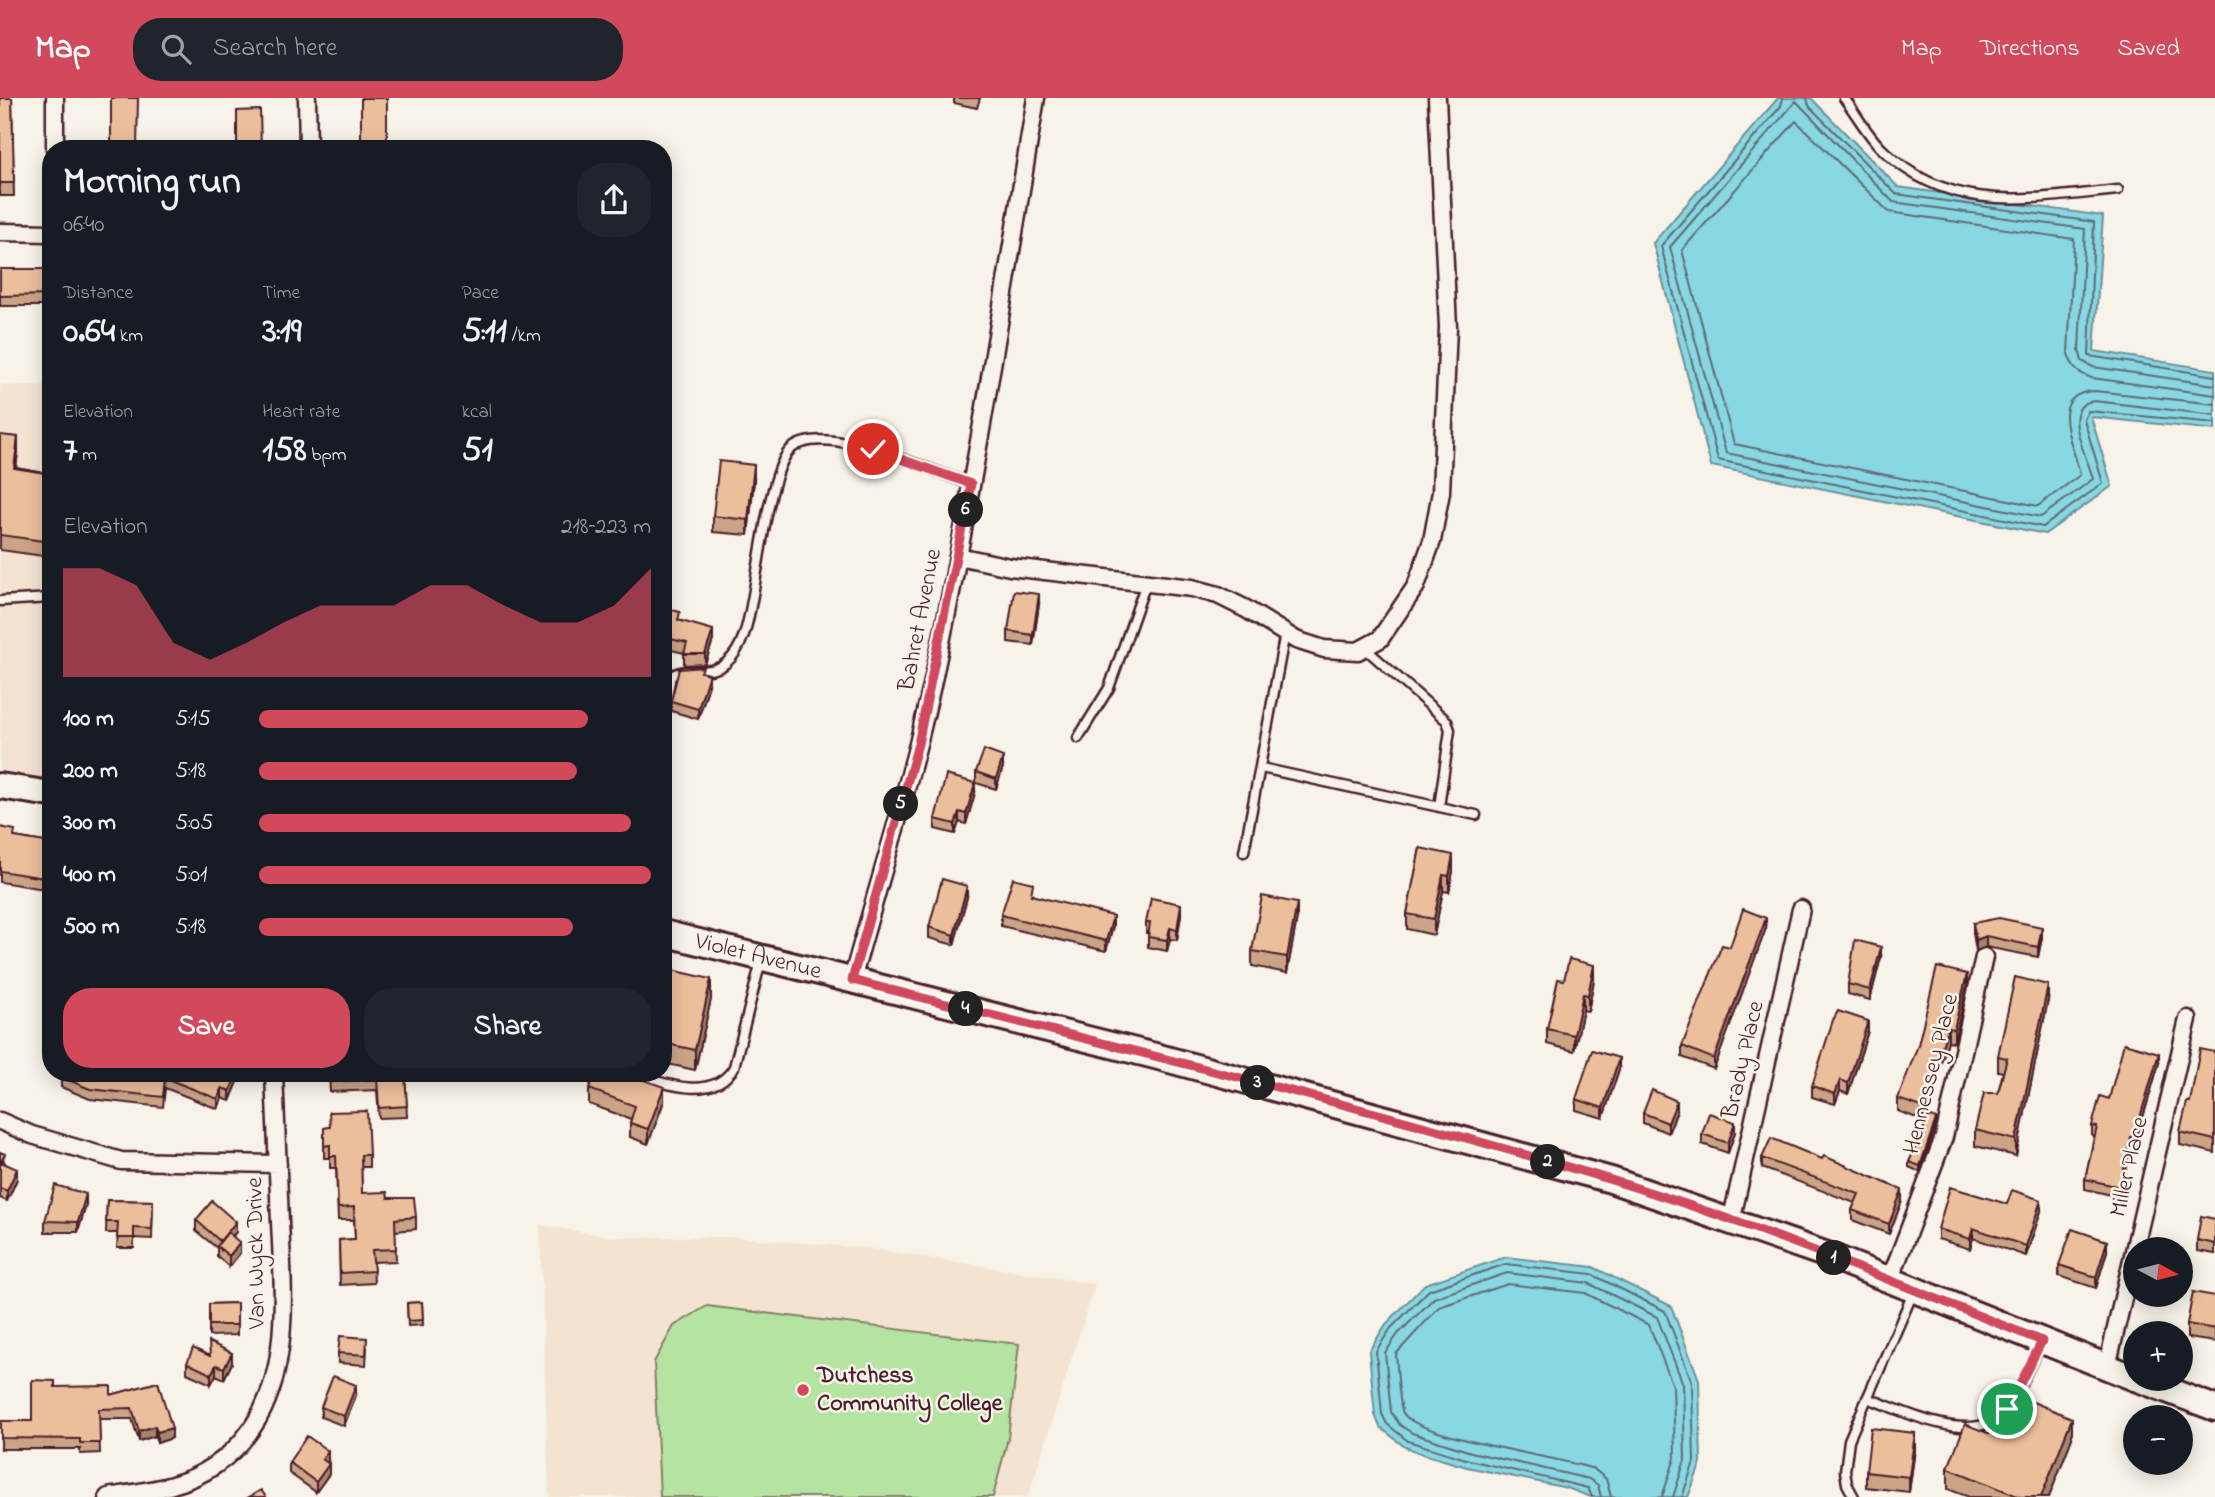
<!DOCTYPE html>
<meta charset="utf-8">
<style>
:root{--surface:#171b24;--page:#20242c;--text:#f1f3f6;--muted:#9ea1a6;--accent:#d1495b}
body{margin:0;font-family:"Indie Flower",sans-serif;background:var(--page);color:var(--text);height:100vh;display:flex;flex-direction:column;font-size:26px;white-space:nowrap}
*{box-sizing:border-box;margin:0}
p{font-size:23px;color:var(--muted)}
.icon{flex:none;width:38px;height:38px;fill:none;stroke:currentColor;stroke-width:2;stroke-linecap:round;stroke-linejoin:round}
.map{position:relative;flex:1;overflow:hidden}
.details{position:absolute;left:42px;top:42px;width:630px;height:942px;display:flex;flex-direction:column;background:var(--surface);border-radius:28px;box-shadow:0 4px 18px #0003}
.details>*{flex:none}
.needle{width:46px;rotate:97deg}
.fabs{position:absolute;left:2123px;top:1139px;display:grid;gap:14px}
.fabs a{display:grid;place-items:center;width:70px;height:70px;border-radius:50%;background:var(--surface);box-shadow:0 4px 18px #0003;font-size:35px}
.pin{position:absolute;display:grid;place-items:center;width:60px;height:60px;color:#fff;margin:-30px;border:4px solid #fff;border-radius:50%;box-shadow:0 2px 7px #0007}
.km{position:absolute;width:35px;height:35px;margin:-18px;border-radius:50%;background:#222;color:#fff;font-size:19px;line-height:35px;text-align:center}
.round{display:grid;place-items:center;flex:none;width:74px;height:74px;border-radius:28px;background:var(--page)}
.headline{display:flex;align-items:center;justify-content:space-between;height:119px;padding:0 21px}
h1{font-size:38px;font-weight:800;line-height:52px}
.figures{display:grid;grid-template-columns:repeat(3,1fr);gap:10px;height:119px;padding:7px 21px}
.figures div{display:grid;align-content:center}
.figures b{font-size:35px;font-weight:800}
.figures small{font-size:19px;font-weight:400}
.figures p{font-size:19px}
.chart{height:196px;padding:14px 21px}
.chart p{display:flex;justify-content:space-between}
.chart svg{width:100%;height:126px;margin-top:7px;fill:var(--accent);opacity:.7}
.primary-button{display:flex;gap:14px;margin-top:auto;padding:14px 21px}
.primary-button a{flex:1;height:80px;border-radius:28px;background:var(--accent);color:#fff;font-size:28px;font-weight:800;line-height:80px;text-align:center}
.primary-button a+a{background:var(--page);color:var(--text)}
ul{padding:0 21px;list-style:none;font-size:23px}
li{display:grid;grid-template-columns:112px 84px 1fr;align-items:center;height:52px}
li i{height:18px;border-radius:9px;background:var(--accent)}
header{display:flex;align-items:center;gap:42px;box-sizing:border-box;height:98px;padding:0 35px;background:var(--accent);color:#fff}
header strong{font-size:33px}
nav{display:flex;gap:38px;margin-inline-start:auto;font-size:24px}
.search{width:490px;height:63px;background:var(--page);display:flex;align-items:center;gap:18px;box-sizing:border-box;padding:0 24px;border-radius:28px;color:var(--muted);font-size:26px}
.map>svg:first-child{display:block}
.built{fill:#f4e3d1}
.green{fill:#b5e3a2;stroke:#808166;stroke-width:2}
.water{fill:#87d8e2;stroke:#6f8e99;stroke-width:2}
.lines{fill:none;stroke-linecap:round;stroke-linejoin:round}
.shore{stroke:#626974;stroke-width:2}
.service-casing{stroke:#4a1f2b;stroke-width:13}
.minor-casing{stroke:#4a1f2b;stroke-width:21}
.primary-casing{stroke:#4a1f2b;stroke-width:30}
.service{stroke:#f7f3e8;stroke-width:8}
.minor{stroke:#f7f3e8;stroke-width:16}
.primary{stroke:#f7f3e8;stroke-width:24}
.wall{fill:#cba486;stroke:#4a1f2b;stroke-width:2}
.shaded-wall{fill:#a5866d;stroke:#4a1f2b;stroke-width:2}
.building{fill:#ecbf9c;stroke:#4a1f2b;stroke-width:2}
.route-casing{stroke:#fff;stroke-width:14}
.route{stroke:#d1495b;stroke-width:9}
.poi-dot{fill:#d1495b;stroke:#f7f3e8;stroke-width:2.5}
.labels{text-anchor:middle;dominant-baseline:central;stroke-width:5;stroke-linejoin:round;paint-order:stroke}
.street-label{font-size:24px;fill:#4a1f2b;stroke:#f7f3e8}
.poi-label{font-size:24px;font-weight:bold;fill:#4a1f2b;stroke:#f7f3e8;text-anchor:start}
</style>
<header>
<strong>Map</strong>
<div class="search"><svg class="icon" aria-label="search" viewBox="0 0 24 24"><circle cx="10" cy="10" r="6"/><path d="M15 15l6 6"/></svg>Search here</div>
<nav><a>Map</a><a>Directions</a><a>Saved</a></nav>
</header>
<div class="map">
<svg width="2215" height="1399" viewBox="0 0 2215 1399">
<rect width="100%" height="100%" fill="#f7f3e8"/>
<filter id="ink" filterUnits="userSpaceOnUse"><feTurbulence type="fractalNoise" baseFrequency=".0143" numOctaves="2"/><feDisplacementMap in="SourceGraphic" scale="14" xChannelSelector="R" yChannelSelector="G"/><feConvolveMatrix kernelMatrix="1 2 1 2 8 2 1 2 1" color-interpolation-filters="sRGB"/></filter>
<g filter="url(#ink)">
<path class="built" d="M0 287 51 288V686L0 677Z
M540 1127 613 1139H731L867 1150 1095 1186 1028 1399H549Z"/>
<path class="green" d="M707 1208 1019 1246 1008 1340 993 1399H660L654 1264 674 1228Z"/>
<path class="water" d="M1778 0H1811L1898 89 2103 118 2094 253 2215 272V332L2091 319 2112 388 2045 436 1711 368 1653 145Z
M1506 1159 1593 1169 1671 1208 1699 1282 1701 1365 1688 1399H1591L1567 1390 1467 1369 1423 1356 1405 1349 1380 1329 1375 1317 1369 1253 1386 1226 1425 1186Z"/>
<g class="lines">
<path class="shore" d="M1783 0 1781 8 1661 148 1718 362 2043 429 2103 385 2084 322 2088 313 2215 325
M1807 0 1809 8 1896 96 2094 124 2089 258 2215 278
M2215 287 2093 269 2082 263 2079 252 2085 131 1893 104 1796 3 1670 149 1726 355 2041 419 2093 381C2089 361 2057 307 2094 303L2215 317
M2215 297 2092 280C2078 276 2071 268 2068 255L2074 141 1889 114 1796 23 1682 152 1734 346 2038 408 2080 377C2076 351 2043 295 2095 293L2215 306
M1592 1399 1588 1390 1469 1362 1408 1343 1387 1326 1382 1316 1376 1253 1391 1230 1429 1192 1506 1166 1591 1176 1665 1213 1692 1284 1694 1364 1682 1399
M1601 1399 1598 1387 1589 1381 1471 1354 1412 1335 1400 1327 1391 1314 1385 1255 1398 1236 1434 1200 1507 1175 1588 1185 1657 1219 1683 1286 1685 1362 1673 1399
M1611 1399 1606 1381 1594 1371C1560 1359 1417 1340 1403 1315 1399 1308 1397 1265 1396 1256L1439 1209 1508 1186 1585 1195 1649 1227 1673 1288 1675 1360 1662 1399"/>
<g class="service-casing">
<path id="service" d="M1844 0C1857 17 1868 38 1883 52 1951 118 2033 100 2118 92
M0 503 51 500
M1366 551 1447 623 1450 632 1439 709
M663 618 671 578C688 567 710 579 726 565 745 550 749 518 753 497 759 465 770 375 789 353 820 319 934 375 971 386
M1078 640 1109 590 1146 485
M1261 670 1476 717
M1244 754 1285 535
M629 975C660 984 713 1006 734 969L761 863
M1867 1300C1905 1313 1979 1353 2008 1309 2021 1289 2030 1266 2041 1246
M1854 1399 1847 1386 1845 1373 1849 1342 1913 1195"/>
</g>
<g class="minor-casing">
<path id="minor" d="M307 0 308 51
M55 51V0
M0 134 51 135
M958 458 1010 469 1192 490 1218 497 1246 511 1296 542 1324 551 1358 553 1380 541 1416 488 1432 443 1441 394 1448 229 1437 0
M852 882C881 776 915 671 937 564 976 377 1005 189 1036 0
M0 1023 32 1037 121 1063 278 1066
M1731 1124 1801 811
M1890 1182 1944 1039 1984 859
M2107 1269 2188 921
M108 1399C145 1393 182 1390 214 1368 295 1313 284 1210 280 1124 278 1074 276 1025 274 975"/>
</g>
<g class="primary-casing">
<g id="primary">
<path d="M0 688 51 696"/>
<path id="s1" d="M663 835 1155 958 1611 1082 1830 1158 2135 1280"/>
<path d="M2138 1281 2215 1310"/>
</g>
</g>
<use href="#service" class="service"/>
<use href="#minor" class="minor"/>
<use href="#primary" class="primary"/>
</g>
<path class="wall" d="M0 0H12L14 98H0Z
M954 0H980L977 10 954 5Z
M0 171H51V208H0Z
M0 337 18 354 16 370 51 376V459L0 452Z
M754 382 748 437 713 434V418Z
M1039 506 1033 547 1008 544V533Z
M663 515 680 523 713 542 705 566 684 567V555L663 550Z
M709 587 698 621 671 613V603Z
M1003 669 996 691 976 685V674Z
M975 695 966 726 959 724 955 736 935 731V721Z
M0 729 15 739 51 745V792L0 784Z
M1420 750 1453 773 1449 794 1443 793 1434 837 1407 831V816Z
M1033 796V798L1113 828 1106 853 1001 828V817Z
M967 799 954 847 929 840V829Z
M1181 816 1177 842 1170 841 1167 853 1148 849V835H1146V825Z
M1297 820 1287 875 1252 868V853Z
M1973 825 2042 839 2038 859 1986 849 1976 853 1973 835Z
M1766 830 1714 971 1682 959V948L1730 849Z
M1881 859 1870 902 1848 896V886Z
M663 870 711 901 695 972 663 965Z
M1564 882H1594L1588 913 1583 912 1574 953 1547 946V931Z
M1967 888 1954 944 1948 943 1922 1022 1898 1013V1001Z
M2048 902 2016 1058 1975 1048V1032L1998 995 2003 974 1998 973V958Z
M1868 933 1848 996 1840 993 1835 1006 1812 999V988Z
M2215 954V1055L2180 1047V1034L2190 1004Z
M2159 965 2134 1050 2131 1049 2120 1099 2085 1091V1081L2094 1039 2092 1038V1028L2109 1001Z
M1619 971 1603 1020 1576 1012V1001Z
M234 975 237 986 230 1003 222 1000 218 1011 165 990 163 1009 90 1001 61 989V979Z
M329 975H405L407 1019 379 1020 377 992 330 994Z
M589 991 664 1003 648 1046 630 1039V1025L631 1021 589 1006Z
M1677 1013 1668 1035 1643 1025V1015Z
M1936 1026 1920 1074 1909 1069V1064Z
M329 1029 369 1057V1069H361L362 1095 388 1100 416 1119V1131L395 1133 396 1163 373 1164 374 1185 340 1187 339 1142 355 1141 354 1122H338L336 1070H330V1060H324V1030Z
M1735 1034 1728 1055 1702 1046V1036Z
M0 1054 5 1065 17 1081 7 1103 0 1100Z
M1762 1060 1902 1103 1889 1136 1852 1122V1112L1855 1105 1762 1070Z
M107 1102 153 1103 152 1141 134 1140V1150H117L118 1135H106Z
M2007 1106 2041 1113 2026 1158 1973 1140 1970 1151 1938 1141V1131Z
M86 1107 78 1134H45V1123Z
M2215 1121V1156L2197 1153V1142Z
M196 1122 236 1134 233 1138 240 1155 229 1169 217 1158V1150L196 1133Z
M2107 1153 2096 1190 2059 1178V1167Z
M2215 1198V1244L2187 1240V1226Z
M422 1204 423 1227 408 1228 407 1205Z
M237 1205V1237L209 1238V1206Z
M367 1250 366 1267 338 1265V1255Z
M209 1258 232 1265 224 1281 216 1277 211 1286 187 1275V1265Z
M158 1284 172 1340 157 1345 155 1338 139 1343 132 1321H99L100 1355 80 1356V1351H1V1323H32L55 1289 111 1297Z
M356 1297 344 1328 321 1319V1309Z
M2016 1335 2072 1340 2049 1399H1969L1948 1391V1370Z
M1915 1351 1909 1394 1866 1389V1374Z
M328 1363 327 1365 329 1376 316 1394 289 1375V1364Z"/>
<path class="shaded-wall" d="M18 339V354L14 385V370Z
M754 367V382L748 437V422Z
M1039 496V506L1033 547V537Z
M713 532V542L705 566V556Z
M709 576V587L698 621V611Z
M1003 659V669L996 691V681Z
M975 685V695L966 726V716Z
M959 714V724L955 736V726Z
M1453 757V773L1449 794V778Z
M1443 777V793L1434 837V821Z
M967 788V799L954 847V837Z
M1297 805V820L1287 875V859Z
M1181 806V816L1177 842V832Z
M1113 818V828L1106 853V843Z
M1766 820V830L1714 971V961Z
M2042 829V839L2038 859V849Z
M1170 830V841L1167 853V842Z
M1986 838V849L1976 853V842Z
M1881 849V859L1870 902V892Z
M1594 867V882L1588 913V897Z
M1967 876V888L1954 944V931Z
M711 881V901L695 972V952Z
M2048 887V902L2016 1058V1042Z
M1583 896V912L1574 953V937Z
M1868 923V933L1848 996V985Z
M1948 930V943L1922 1022V1009Z
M2159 955V965L2134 1050V1040Z
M1619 960V971L1603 1020V1010Z
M237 976V986L230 1003V993Z
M1840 982V993L1835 1006V996Z
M664 989V1003L648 1046V1031Z
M222 990V1000L218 1011V1001Z
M1677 1003V1013L1668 1035V1025Z
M1936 1021V1026L1920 1074V1068Z
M1735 1024V1034L1728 1055V1045Z
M2131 1039V1049L2120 1099V1089Z
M17 1071V1081L7 1103V1093Z
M1902 1092V1103L1889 1136V1126Z
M86 1096V1107L78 1134V1124Z
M2041 1102V1113L2026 1158V1148Z
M236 1124V1134L221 1152 220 1143Z
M1973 1130V1140L1970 1151V1141Z
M2107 1143V1153L2096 1190V1179Z
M240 1145V1155L229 1169V1158Z
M232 1255V1265L224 1281V1270Z
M216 1267V1277L211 1286V1276Z
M356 1287V1297L344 1328V1318Z
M2072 1320V1340L2049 1399H2041Z
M155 1328V1338L139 1343V1333Z
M172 1330V1340L157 1345V1334Z
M1915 1335V1351L1909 1394V1379Z
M328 1353V1363L322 1372V1361Z
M329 1366V1376L316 1394V1384Z"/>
<path class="building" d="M0 0H12L14 85H0Z
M111 0H138L137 51H111Z
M361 0H387V51H361Z
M260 12 261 51H237V13Z
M0 171H51V197L0 198Z
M0 337 18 339 14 370 51 376V444L0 437Z
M719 363 754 367 748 422 713 418Z
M1014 493 1039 496 1033 537 1008 533Z
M664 510 680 514 678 522 713 532 705 556H684L687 545 663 539V515Z
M703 569 701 574 709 576 698 611 671 603 679 571Z
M984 652 1003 659 996 681 976 674Z
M946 677 975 685 966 716 959 714 955 726 935 721Z
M0 729 15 732 14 739 51 745V781L0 773Z
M1420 750 1453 757 1449 778 1443 777 1434 821 1407 816Z
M1013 780 1033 785 1031 797 1113 818 1106 843 1001 817Z
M942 781 967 788 954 837 929 829Z
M1262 798 1297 805 1287 859 1252 853Z
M1151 800 1181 806 1177 832 1170 830 1167 842 1148 839 1150 825H1146Z
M1743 811 1766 820 1714 961 1682 948 1722 847 1730 849Z
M1999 820 2042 829 2038 849 1986 838 1976 842 1973 825Z
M1855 842 1881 849 1870 892 1848 886Z
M1569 861 1594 867 1588 897 1583 896 1574 937 1547 931 1558 881 1564 882Z
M1937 869 1967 876 1954 931 1948 930 1922 1009 1898 1001 1918 947Z
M663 870 711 881 695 952 663 945Z
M2015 879 2048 887 2016 1042 1975 1032 1984 995H1998L2007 960 1998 958Z
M1838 913 1868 923 1848 985 1840 982 1835 996 1812 988 1833 922Z
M2124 945 2159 955 2134 1040 2131 1039 2120 1089 2085 1081 2097 1029 2092 1028 2100 998 2109 1001Z
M2200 951 2215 954V1042L2180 1034 2187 1004H2190Z
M1592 952 1619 960 1603 1010 1576 1001Z
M62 975H234L237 976 230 993 222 990 218 1001 165 980 163 999 90 991 61 979Z
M329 975H405L407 1008 379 1010 377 981 330 984Z
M595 975H624L664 989 648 1031 630 1025 635 1008 589 991Z
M1652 992 1677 1003 1668 1025 1643 1015Z
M367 1013 369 1057H361L362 1095 387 1094 388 1100H414L416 1119 395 1121 396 1151 372 1152 374 1173 340 1175 339 1142 355 1141 354 1109 338 1110 336 1058H330V1047L324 1048V1030L330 1029 329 1014Z
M1709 1015 1735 1024 1728 1045 1702 1036Z
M1929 1018 1936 1021 1920 1068 1909 1064Z
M1771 1040 1822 1061 1824 1058 1902 1092 1889 1126 1852 1112 1859 1096 1762 1060Z
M0 1054 5 1056 1 1064 17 1071 7 1093 0 1090Z
M55 1087 86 1096 78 1124 45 1123Z
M1950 1089 2007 1106 2012 1092 2041 1102 2026 1148 1973 1130 1970 1141 1938 1131Z
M107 1102 153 1103 152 1131 134 1130V1140H117L118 1124H106Z
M212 1103 236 1124 220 1143 196 1122Z
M2201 1118 2215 1121V1146L2197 1142Z
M2072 1131 2107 1143 2096 1179 2059 1167Z
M228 1134 240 1145 229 1158 217 1148Z
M2193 1194 2215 1198V1231L2187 1226Z
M422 1204 423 1222 408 1223 407 1205Z
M237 1205V1227H209V1206Z
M340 1238 367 1240 366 1257 338 1255Z
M209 1244 232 1255 224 1270 216 1267 211 1276 187 1265 193 1250 210 1258Z
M333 1278 356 1287 344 1318 321 1309Z
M32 1282 55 1283V1289L111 1288V1297L158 1284 172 1330 157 1334 155 1328 139 1333 132 1310 99 1311 100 1345H80V1341L1 1340V1323H32Z
M2028 1302 2072 1320 2041 1399H2020L1948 1370 1965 1326 2003 1341 2016 1335Z
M1871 1330 1915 1335 1909 1379 1866 1374Z
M307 1338 328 1353 322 1361 329 1366 316 1384 289 1364Z
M261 1392 266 1399H249Z"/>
</g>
<g class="lines" filter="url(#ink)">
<g class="route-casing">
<path id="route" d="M873 351 971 386 918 646 852 882C1104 946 1359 1006 1608 1081 1756 1126 1899 1186 2042 1243L2007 1311"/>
</g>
<use href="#route" class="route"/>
</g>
<circle class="poi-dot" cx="803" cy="1292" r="7"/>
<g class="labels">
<g class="street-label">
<text transform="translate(921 522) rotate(-79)">Bahret Avenue</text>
<text stroke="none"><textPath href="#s1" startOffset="98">Violet Avenue</textPath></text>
<text transform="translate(1744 962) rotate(-77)">Brady Place</text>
<text transform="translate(1932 976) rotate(-76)">Hennessey Place</text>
<text transform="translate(2130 1069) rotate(-77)">Miller Place</text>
<text transform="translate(257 1155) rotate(-91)">Van Wyck Drive</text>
</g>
<g class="poi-label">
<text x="817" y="1278">Dutchess<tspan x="817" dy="28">Community College</tspan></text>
</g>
</g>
</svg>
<div class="fabs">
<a><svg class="needle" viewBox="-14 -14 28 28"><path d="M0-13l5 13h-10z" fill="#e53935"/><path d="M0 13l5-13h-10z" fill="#9ea1a6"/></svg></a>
<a>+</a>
<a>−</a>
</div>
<div class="pin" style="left:2007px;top:1311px;background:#1e9e55"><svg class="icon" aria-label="arrive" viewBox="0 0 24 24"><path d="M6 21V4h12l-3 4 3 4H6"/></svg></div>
<div class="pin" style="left:873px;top:351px;background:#d93025"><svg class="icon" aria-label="check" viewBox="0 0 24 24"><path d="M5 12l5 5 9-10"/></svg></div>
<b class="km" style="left:1834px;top:1160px">1</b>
<b class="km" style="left:1548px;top:1064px">2</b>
<b class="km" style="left:1258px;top:985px">3</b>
<b class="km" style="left:966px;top:911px">4</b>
<b class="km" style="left:901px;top:706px">5</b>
<b class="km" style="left:966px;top:412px">6</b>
<section class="details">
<div class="headline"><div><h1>Morning run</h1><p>06:40</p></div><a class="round"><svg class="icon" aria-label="share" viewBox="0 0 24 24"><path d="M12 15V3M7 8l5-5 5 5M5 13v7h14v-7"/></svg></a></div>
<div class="figures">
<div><p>Distance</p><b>0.64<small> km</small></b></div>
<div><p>Time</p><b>3:19</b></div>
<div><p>Pace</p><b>5:11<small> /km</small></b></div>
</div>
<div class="figures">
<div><p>Elevation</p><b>7<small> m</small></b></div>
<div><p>Heart rate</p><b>158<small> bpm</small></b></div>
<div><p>kcal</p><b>51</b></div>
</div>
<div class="chart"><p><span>Elevation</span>218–223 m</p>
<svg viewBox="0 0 160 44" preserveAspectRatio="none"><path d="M0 44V6L10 6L20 12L30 32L40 38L50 32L60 25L70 19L80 19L90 19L100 12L110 12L120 19L130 25L140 25L150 19L160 6V44z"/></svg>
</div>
<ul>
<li><b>100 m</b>5:15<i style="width:84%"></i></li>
<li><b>200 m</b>5:18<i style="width:81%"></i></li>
<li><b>300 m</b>5:05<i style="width:95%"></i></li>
<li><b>400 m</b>5:01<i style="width:100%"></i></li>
<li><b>500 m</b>5:18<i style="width:80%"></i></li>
</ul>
<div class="primary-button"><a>Save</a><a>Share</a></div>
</section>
</div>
